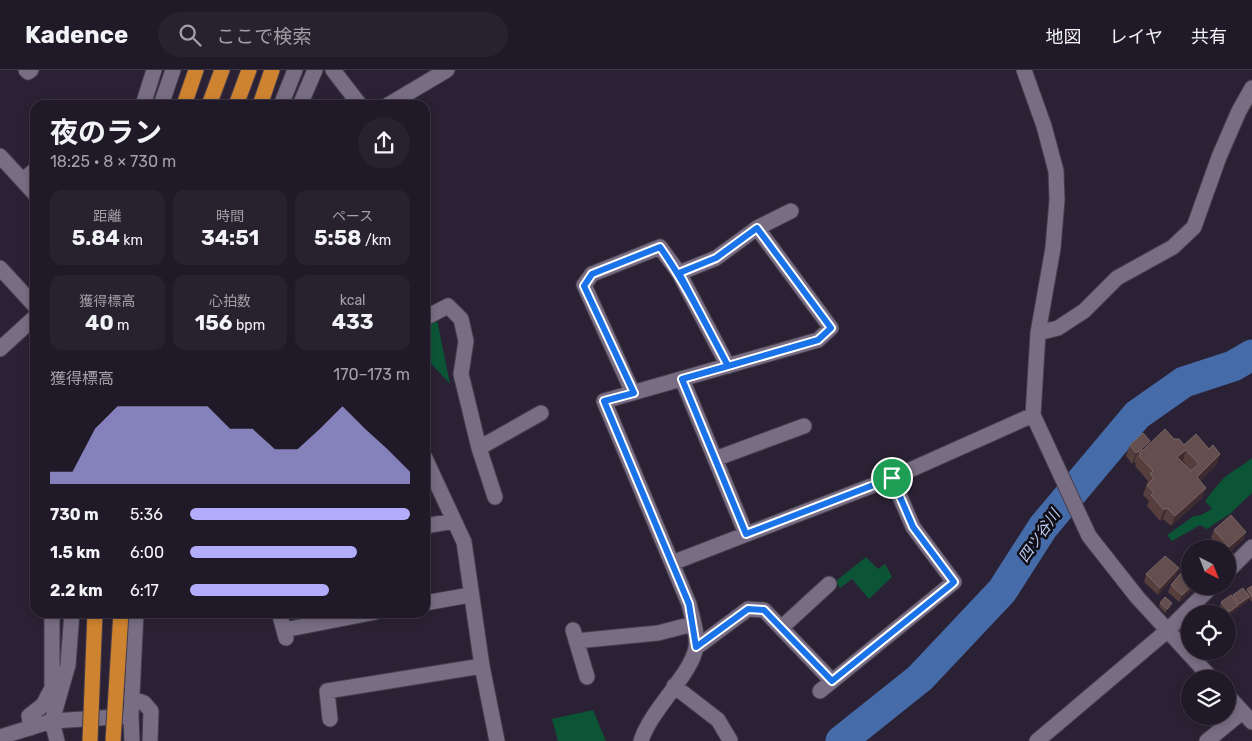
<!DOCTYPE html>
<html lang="ja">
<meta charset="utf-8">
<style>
:root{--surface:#201927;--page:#28222f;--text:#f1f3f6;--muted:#a2a0a7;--line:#3d3844;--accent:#b1adfa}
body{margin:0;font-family:Rubik,"Noto Sans JP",sans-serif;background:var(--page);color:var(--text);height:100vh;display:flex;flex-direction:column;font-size:19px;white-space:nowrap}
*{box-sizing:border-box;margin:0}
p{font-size:16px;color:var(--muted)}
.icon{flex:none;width:28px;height:28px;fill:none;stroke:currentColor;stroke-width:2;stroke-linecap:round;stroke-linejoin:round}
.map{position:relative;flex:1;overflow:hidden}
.sheet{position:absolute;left:30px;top:30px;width:400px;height:518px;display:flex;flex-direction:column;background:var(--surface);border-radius:15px;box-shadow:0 2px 8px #0003,0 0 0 1px var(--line)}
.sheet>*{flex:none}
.needle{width:32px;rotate:138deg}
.tools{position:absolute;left:1181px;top:470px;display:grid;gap:10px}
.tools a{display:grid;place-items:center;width:55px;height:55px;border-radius:50%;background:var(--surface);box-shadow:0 2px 8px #0003,0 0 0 1px var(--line);font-size:25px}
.pin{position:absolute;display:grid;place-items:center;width:42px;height:42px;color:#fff;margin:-21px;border:2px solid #fff;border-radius:50%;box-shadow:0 1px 5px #0007}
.round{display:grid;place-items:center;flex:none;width:52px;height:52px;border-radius:26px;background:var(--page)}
.overview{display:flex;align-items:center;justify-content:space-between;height:85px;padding:0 20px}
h1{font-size:28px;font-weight:700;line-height:38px}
.metrics{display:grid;grid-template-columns:repeat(3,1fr);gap:8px;height:85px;padding:5px 20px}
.metrics div{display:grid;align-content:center;border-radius:12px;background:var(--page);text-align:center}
.metrics b{font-size:21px;font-weight:700}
.metrics small{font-size:14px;font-weight:400}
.metrics p{font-size:14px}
.chart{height:140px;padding:10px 20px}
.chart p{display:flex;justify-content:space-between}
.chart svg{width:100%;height:90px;margin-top:5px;fill:var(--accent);opacity:.7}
ul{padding:0 20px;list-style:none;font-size:16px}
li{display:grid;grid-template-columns:80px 60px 1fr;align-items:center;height:38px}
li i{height:12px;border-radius:6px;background:var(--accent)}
header{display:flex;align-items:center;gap:30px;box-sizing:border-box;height:70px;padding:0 25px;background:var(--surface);border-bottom:1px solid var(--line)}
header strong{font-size:24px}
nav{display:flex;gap:28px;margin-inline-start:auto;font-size:18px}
.search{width:350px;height:45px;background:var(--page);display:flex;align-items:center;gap:12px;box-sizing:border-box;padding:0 18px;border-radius:28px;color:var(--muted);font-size:19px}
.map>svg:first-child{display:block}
.green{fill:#0b5536}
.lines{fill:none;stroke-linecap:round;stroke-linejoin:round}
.river{stroke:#466ba9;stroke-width:31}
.minor-casing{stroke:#453d4c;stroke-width:17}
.highway-casing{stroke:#453d4c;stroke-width:17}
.minor{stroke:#786d83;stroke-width:15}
.highway{stroke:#cd8330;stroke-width:15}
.highway-bridge-casing{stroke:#453d4c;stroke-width:17;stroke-linecap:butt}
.highway-bridge{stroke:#cd8330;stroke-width:15}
.wall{fill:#553e3b;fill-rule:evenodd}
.shaded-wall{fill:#3e2b30}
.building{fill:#644f4e;stroke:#786566;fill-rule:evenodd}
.route-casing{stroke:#fff;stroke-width:10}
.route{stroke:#1a73e8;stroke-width:6}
.labels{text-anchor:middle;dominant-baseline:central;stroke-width:5;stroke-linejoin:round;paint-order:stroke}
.water-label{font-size:15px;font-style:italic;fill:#b6cbef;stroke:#110d15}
</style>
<header>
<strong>Kadence</strong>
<div class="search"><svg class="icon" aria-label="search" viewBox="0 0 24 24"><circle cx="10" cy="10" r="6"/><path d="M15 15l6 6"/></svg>ここで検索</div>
<nav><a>地図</a><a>レイヤ</a><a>共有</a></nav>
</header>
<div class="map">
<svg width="1252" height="671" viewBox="0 0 1252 671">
<rect width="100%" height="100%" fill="#2b2134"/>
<path class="green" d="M437 250 450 314 425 287V256Z
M1252 388V423L1231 443 1207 459 1200 455 1172 471 1167 465 1194 446 1201 445 1212 439 1205 431C1211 424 1216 416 1223 409 1231 401 1243 396 1252 388Z
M866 487 878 499 885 494 892 507 869 529 852 509 840 518 836 511Z
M593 640 606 671H558L552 649Z"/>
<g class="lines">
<path class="river" d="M841 671 920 608 1002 521 1043 457 1137 345 1184 312 1233 296 1252 285"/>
<g class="minor-casing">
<path id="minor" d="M26 0 28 2 31 0
M333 0 360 35
M1024 0 1044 56 1056 101 1057 130 1053 178 1038 263 1033 345 1089 466 1137 527 1212 609
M143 35 154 0
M161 35 173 0
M281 35 295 0
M300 35 315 0
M388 35 447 0
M0 86 35 124
M23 110 35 100
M0 198 35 236
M679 203 716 188 757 158 791 141
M425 248 448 236 461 249 466 271 461 304 479 378 495 427
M1038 263 1058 258 1084 241 1117 208 1173 177 1194 157 1219 87 1239 41 1252 18
M0 279 35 247
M682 309 746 464
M633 323 584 215 592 204 660 177 679 203 728 296
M479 378 541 343
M425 388 464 472 482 596 497 671
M715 389 804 356
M425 456 454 451
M672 493 892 408 1033 345
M1228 501 1252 477
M425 533 470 525
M279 542 286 568
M781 558 829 514
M284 560 376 542
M573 560 587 607
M576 571 658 563 693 554
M697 577 748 539 764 540 832 611
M674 616 718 650 730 670
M820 621 954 512 913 457 892 408
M1228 626 1252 652
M131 628 144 633 151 641 150 671
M330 649 327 621 482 596
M31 658 29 646 43 635 52 618V542
M0 667 52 651 131 646
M57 671 52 651 68 595 72 542
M132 671 131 646 136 542
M641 671C651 639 692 604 696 577 698 564 692 547 689 534L604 331 818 270 831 258 757 158
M1037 671 1168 560 1212 516
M1207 671 1242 642"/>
</g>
<g class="highway-casing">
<path id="highway" d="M184 35 196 0
M209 35 222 0
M236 35 249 0
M260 35 272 0"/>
</g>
<use href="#minor" class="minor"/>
<use href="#highway" class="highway"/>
<g class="highway-bridge-casing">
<path id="highway-bridge" d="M90 671 95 542
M113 671 121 542"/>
</g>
<use href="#highway-bridge" class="highway-bridge"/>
</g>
<path class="wall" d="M1174 369 1184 375 1209 379 1220 384 1216 395 1200 411 1206 418 1202 428 1171 456 1163 449 1160 451 1147 436 1149 431 1143 425 1148 411 1135 396 1136 394 1134 392 1132 394 1126 386 1130 375H1149ZM1182 391H1183L1191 401Z
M1214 460 1246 462 1244 469 1228 484V479H1221L1211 468Z
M1179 498 1176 506 1158 525 1144 512 1146 504Z
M1171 515 1194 519 1179 532 1168 522Z
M1252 516V532L1249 528 1248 531 1238 538 1237 537V539L1228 546V544H1226L1220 536 1221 532 1232 527 1233 525 1246 523 1247 519Z
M1160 533 1171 537 1165 543 1159 536Z"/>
<path class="shaded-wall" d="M1150 371 1146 382 1141 384V379Z
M1186 380 1183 391 1174 398 1177 387Z
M1138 381 1134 392 1132 394 1136 383Z
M1220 384 1216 395 1193 418 1197 407Z
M1206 418 1202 428 1171 456 1175 446Z
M1167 438 1163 449 1160 451 1164 440Z
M1246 462 1244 469 1228 484 1229 477Z
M1179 498 1176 506 1158 525 1160 518Z
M1192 516H1195L1194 519 1179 532 1182 525Z
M1249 527 1248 531 1238 538 1239 534Z
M1172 533 1171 537 1165 543 1167 539Z
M1238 535 1237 539 1228 546 1229 542Z"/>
<path class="building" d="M1165 359 1174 369H1179L1184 375 1196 364 1209 379 1213 375 1220 384 1197 407 1206 418 1175 446 1167 438 1164 440 1151 425 1154 423 1147 415 1154 408 1150 404 1153 401 1139 386 1141 384 1138 381 1136 383 1130 375 1143 363 1150 371 1141 379 1142 381ZM1186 380 1199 394 1191 401 1177 387Z
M1231 445 1246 462 1229 477 1214 460Z
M1165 486 1179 498 1160 518 1146 504Z
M1184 499 1190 505V516H1192L1182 525 1171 515Z
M1252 516V527L1247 519Z
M1243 518 1249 527 1239 534 1233 525Z
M1231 525 1238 535 1229 542 1221 532Z
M1165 527 1172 533 1167 539 1160 533Z
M1207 537 1213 544H1200Z"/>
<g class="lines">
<g class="route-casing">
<path id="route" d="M892 408 746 464 682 309 728 296 679 203 716 188 757 158 831 258 818 270 728 296C706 255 686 214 660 177L592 204 584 216 634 323 604 331 689 534 696 577 748 539 764 540 832 611 952 514 954 512 913 457 892 408"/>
</g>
<use href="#route" class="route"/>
</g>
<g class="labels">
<g class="water-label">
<text transform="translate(1039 466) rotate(-55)">四ツ谷川</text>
</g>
</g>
</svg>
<div class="tools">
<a><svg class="needle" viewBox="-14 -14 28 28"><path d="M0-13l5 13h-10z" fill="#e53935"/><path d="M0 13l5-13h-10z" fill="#a2a0a7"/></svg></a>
<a><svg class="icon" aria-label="locate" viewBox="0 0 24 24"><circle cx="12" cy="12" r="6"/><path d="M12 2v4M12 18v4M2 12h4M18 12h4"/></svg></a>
<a><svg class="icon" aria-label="layers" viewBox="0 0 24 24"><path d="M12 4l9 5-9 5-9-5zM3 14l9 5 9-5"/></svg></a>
</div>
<div class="pin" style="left:892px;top:408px;background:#1e9e55"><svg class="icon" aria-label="arrive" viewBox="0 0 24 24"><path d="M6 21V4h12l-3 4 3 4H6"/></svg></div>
<section class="sheet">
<div class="overview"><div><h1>夜のラン</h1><p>18:25 · 8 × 730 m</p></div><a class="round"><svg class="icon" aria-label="share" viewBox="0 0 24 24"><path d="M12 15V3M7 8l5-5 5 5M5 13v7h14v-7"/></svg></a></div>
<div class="metrics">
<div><p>距離</p><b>5.84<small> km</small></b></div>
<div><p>時間</p><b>34:51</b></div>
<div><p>ペース</p><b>5:58<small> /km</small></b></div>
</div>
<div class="metrics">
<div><p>獲得標高</p><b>40<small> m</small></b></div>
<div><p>心拍数</p><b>156<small> bpm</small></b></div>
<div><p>kcal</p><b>433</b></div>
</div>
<div class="chart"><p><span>獲得標高</span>170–173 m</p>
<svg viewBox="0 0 160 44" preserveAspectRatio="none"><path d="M0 44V38L10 38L20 17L30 6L40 6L50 6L60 6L70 6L80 17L90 17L100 27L110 27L120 17L130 6L140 17L150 27L160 38V44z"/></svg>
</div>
<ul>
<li><b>730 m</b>5:36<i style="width:100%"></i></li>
<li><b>1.5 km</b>6:00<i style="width:76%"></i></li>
<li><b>2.2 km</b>6:17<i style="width:63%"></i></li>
</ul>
</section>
</div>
